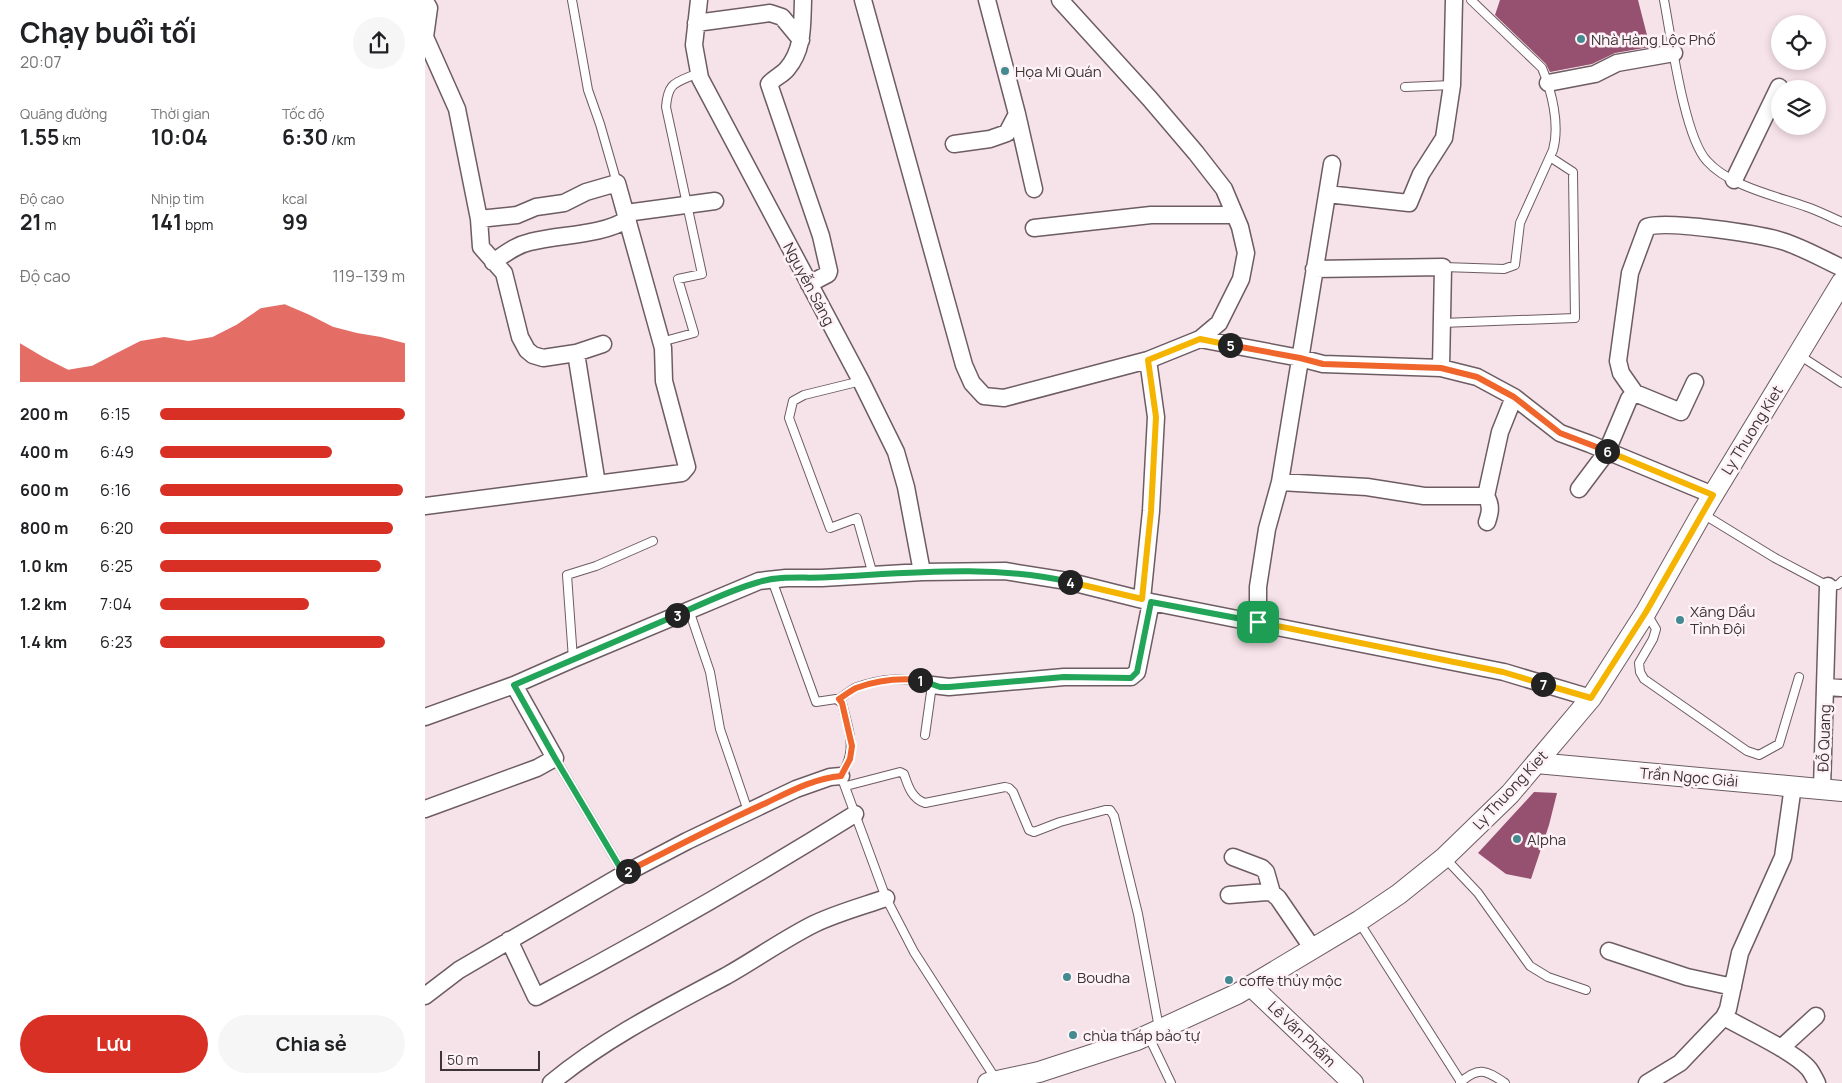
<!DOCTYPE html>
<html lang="vi">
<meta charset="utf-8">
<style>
:root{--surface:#fff;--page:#f6f6f6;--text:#202124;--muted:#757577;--accent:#d93025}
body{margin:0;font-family:Manrope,sans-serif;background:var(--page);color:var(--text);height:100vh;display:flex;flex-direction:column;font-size:19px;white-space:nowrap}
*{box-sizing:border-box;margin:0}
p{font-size:16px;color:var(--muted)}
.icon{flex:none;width:28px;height:28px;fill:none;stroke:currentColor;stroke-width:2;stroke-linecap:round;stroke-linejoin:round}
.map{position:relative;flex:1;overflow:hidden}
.sheet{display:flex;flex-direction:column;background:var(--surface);width:425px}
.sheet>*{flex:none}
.controls{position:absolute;left:1346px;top:15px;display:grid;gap:10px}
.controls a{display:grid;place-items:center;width:55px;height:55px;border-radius:50%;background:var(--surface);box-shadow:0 2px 8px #0003;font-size:25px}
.scale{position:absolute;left:15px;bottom:12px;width:100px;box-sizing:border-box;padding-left:5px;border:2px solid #3c3437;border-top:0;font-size:14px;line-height:18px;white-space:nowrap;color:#3c3437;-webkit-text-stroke:4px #fef2f6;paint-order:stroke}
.pin{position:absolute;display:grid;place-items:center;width:42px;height:42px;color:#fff;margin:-21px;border-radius:10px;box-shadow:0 2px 8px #0006}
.km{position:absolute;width:25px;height:25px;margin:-12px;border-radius:50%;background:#222;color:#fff;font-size:14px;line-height:25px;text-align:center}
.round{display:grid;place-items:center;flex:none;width:52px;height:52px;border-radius:26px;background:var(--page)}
.headline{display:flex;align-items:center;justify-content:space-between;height:85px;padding:0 20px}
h1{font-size:28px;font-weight:700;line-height:38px}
.metrics{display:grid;grid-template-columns:repeat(3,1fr);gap:8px;height:85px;padding:5px 20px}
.metrics div{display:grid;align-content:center}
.metrics b{font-size:21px;font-weight:700}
.metrics small{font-size:14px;font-weight:400}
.metrics p{font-size:14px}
.chart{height:140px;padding:10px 20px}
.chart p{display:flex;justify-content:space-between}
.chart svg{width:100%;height:90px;margin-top:5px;fill:var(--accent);opacity:.7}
.primary-button{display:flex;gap:10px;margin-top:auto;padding:10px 20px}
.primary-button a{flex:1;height:58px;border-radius:30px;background:var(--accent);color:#fff;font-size:20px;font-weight:700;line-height:58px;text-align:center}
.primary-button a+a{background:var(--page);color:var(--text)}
ul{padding:0 20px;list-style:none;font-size:16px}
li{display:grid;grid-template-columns:80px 60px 1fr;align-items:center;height:38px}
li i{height:12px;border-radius:6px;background:var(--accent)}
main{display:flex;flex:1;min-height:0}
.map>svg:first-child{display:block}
.building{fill:#95516f}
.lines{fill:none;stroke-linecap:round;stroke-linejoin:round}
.service-casing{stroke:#6d5c62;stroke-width:10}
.minor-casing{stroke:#6d5c62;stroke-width:19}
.tertiary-casing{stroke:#6d5c62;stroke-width:22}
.service{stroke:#fff;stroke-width:8}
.minor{stroke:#fff;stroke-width:16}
.tertiary{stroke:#fff;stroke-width:20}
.split-1-casing{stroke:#fff;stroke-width:10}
.split-2-casing{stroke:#fff;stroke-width:10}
.split-3-casing{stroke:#fff;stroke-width:10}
.split-4-casing{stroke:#fff;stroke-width:10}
.split-5-casing{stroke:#fff;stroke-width:10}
.split-6-casing{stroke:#fff;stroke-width:10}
.split-7-casing{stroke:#fff;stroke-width:10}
.split-8-casing{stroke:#fff;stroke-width:10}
.split-1{stroke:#22a559;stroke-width:6}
.split-2{stroke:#f0652b;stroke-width:6}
.split-3{stroke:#22a559;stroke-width:6}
.split-4{stroke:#22a559;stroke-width:6}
.split-5{stroke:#f5b400;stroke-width:6}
.split-6{stroke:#f0652b;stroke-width:6}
.split-7{stroke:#f5b400;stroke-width:6}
.split-8{stroke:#f5b400;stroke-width:6}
.poi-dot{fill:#438b91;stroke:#fef2f6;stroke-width:2}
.labels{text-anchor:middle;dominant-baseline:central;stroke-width:5;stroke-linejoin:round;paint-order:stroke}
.poi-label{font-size:15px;fill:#3c3437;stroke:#fef2f6;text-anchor:start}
.street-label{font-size:15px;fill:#3c3437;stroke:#fef2f6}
</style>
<main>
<section class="sheet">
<div class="headline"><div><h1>Chạy buổi tối</h1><p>20:07</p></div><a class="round"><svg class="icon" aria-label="share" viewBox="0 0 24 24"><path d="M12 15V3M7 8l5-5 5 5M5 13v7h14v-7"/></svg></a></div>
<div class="metrics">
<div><p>Quãng đường</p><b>1.55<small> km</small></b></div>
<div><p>Thời gian</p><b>10:04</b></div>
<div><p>Tốc độ</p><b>6:30<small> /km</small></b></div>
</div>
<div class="metrics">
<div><p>Độ cao</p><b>21<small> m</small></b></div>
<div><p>Nhịp tim</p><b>141<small> bpm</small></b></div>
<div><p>kcal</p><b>99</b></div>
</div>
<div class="chart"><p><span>Độ cao</span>119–139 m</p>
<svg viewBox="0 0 160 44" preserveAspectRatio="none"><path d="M0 44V25L10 32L20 38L30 36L40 30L50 24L60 22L70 24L80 22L90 16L100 8L110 6L120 11L130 17L140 20L150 22L160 25V44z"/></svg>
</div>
<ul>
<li><b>200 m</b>6:15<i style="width:100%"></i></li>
<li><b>400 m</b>6:49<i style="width:70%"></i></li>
<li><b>600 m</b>6:16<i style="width:99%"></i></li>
<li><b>800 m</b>6:20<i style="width:95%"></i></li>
<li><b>1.0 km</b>6:25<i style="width:90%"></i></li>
<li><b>1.2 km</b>7:04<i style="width:61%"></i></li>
<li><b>1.4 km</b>6:23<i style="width:92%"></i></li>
</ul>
<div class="primary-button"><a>Lưu</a><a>Chia sẻ</a></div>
</section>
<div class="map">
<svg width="1417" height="1083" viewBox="0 0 1417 1083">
<rect width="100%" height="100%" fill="#f6e2e9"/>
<path class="building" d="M1075 0H1213L1225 47 1190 53 1167 64 1125 72 1121 64 1070 15Z
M1109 792 1132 793 1124 825 1106 879 1081 874 1053 853Z"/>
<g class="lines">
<g class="service-casing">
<path id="service" d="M147 0 163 90 175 124 192 183
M1239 0C1246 36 1259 137 1282 161 1304 186 1351 196 1382 207 1394 211 1405 217 1417 222
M980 87 1027 85
M1018 267 1079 269 1090 265 1095 223 1128 150C1135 125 1127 92 1117 68L1046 0
M1017 323 1150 318 1148 172 1125 157
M236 342 269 333 253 279 277 274 241 107C243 81 251 83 273 73
M1374 355 1417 383
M436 381 379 395 368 401 364 418 405 528 432 518 448 575
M1278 514 1350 558 1403 586 1413 585 1417 581
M347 580 391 702 411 699 417 703C424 733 433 748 416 776L461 898 489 952 572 1081
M264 610 285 672 295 729 323 811
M1222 614 1231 629 1228 639 1214 663 1215 672 1219 679 1322 751 1334 755 1354 744 1374 677
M148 659 142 575 171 566 228 541
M414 699C419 696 424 691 430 688 452 679 485 675 507 685L500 735
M130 758 199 874
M421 786 475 772 479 774C483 786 487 799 500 803L580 787 584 788 588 792 604 830 609 832 635 822 680 810H685L689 816 713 914 734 1028
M1020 858 1053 893 1105 966 1123 977 1161 990
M934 922 1036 1082
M723 1035 746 1083
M1035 1083C1053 1066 1061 1070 1080 1083"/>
</g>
<g class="minor-casing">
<path id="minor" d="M274 0 269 45 275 78 436 381 471 452 481 487 497 572
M378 0C377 25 379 49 362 69 357 75 349 78 344 84L396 236 404 271 403 274 384 284
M438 0 539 365 547 383 559 396 579 398 723 360
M562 0 592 114 609 189
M635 0 725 99 771 153 799 189 815 227 821 253 816 279 794 323 775 339 723 360 731 417 726 511 717 599
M0 1 4 8 0 37 32 109 54 219 56 247 79 273 95 337 102 350 108 355 118 358 151 353 178 344
M271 23 345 13 357 17 376 40
M1123 83 1170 74 1192 63 1249 53
M529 144 565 139 582 133 592 114
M1309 180 1354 87
M902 194 984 203 996 174 1019 138 1027 85 1029 0
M201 213 290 201
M609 228 726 215H810
M68 262C80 254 91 245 105 242 136 234 176 236 203 219
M775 339 875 358 898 364 1016 368 1018 267 889 269
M151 353 172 484
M1016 368 1052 377 1089 397 1135 433 1165 444 1288 495
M1270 382 1256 412 1210 393 1196 373 1193 361 1205 273 1222 227C1241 220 1335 234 1357 241 1377 247 1398 259 1417 268
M1182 451 1204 399 1210 393
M855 482 942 487 999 496H1061
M1154 489 1178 457 1179 449
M0 506 257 473 262 467 239 381 238 348 192 183 161 192 139 203 111 207 92 215 54 219
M1062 522C1065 513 1067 506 1061 496L1075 432 1089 397
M833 622V587L842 529 855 482 907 164
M507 685 524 687 639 677H706L712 672 726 602
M1401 687 1417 688
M0 717 89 685 148 659 334 581 361 578H397L497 572 580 571 642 581 726 602 1079 672 1166 698
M1397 788 1403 586
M0 809 112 768 130 758 89 685
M808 857 837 868 841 872 847 893
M804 895 842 892 847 893 853 898 888 949
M84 940 111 997C219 940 326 879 430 814
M1184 951 1262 977 1308 987
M0 996 34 970 199 874 262 841 371 789 405 777 416 776
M1299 1017C1320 1029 1370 1052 1384 1069 1387 1073 1390 1079 1392 1083
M1356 1048 1391 1016
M126 1083C181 1038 239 1009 301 976 331 959 359 939 389 924 412 913 438 906 461 898
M1222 1083 1255 1063 1299 1017 1303 1009 1315 953 1358 857 1368 786"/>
</g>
<g class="tertiary-casing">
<path id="tertiary" d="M1111 763 1417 791
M826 986 928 1083
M563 1083 614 1072 712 1040 812 994 934 921 974 894 1020 857 1085 794 1166 698 1221 612 1277 513 1417 282"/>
</g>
<use href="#service" class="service"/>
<use href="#minor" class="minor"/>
<use href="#tertiary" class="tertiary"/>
</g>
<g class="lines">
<g class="split-1-casing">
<path id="split-1" d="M495 680 515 687H524L639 677 706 678 712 672 726 602 833 622"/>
</g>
<g class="split-2-casing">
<path id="split-2" d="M203 871C249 848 294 824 341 803 364 792 390 778 416 776L425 759 427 746 417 703 414 699C419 696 425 691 431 688 450 681 474 678 495 680"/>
</g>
<g class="split-3-casing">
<path id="split-3" d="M203 871 199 874 130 758 89 685 252 615"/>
</g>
<g class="split-4-casing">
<path id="split-4" d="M252 615C277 604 308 589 334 582 356 575 382 579 406 577 485 573 567 564 645 582"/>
</g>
<g class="split-5-casing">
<path id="split-5" d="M645 582 717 599 726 511 731 417 723 360 775 339 805 345"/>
</g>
<g class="split-6-casing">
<path id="split-6" d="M805 345 875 358 898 364 1016 368 1052 377 1089 397 1135 433 1182 451"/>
</g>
<g class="split-7-casing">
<path id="split-7" d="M1118 684 1166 698 1221 612 1288 495 1182 451"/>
</g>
<g class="split-8-casing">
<path id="split-8" d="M833 622 1078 672 1118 684"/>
</g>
<use href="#split-1" class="split-1"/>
<use href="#split-2" class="split-2"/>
<use href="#split-3" class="split-3"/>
<use href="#split-4" class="split-4"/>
<use href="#split-5" class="split-5"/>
<use href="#split-6" class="split-6"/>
<use href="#split-7" class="split-7"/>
<use href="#split-8" class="split-8"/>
</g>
<g class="poi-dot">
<circle cx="1156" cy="39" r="5"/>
<circle cx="580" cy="71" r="5"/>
<circle cx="1255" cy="620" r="5"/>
<circle cx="1092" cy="839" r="5"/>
<circle cx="642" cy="977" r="5"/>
<circle cx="804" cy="980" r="5"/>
<circle cx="648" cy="1035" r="5"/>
</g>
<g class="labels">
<g class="poi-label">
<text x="1166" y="39">Nhà Hàng Lộc Phố</text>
<text x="590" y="71">Họa Mi Quán</text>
<text x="1265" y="611">Xăng Dầu<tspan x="1265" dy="17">Tỉnh Đội</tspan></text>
<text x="1102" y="839">Alpha</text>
<text x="652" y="977">Boudha</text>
<text x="814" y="980">coffe thủy mộc</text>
<text x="658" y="1035">chùa tháp bảo tự</text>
</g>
<g class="street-label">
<text transform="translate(384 284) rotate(62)">Nguyễn Sáng</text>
<text transform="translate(1327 430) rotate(-58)">Ly Thuong Kiet</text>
<text transform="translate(1399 738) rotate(-88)">Đỗ Quang</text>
<text transform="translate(1264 777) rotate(5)">Trần Ngọc Giải</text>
<text transform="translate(1085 790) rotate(-47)">Ly Thuong Kiet</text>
<text transform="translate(877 1034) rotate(44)">Lê Văn Phẩm</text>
</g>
</g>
</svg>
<div class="controls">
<a><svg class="icon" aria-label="locate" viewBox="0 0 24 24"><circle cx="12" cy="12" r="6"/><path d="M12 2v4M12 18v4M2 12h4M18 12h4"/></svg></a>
<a><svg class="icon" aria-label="layers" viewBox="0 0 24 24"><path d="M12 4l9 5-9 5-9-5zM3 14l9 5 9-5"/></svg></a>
</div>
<div class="scale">50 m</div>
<div class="pin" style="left:833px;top:622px;background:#1e9e55"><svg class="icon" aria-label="arrive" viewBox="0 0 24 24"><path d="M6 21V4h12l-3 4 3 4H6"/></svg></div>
<b class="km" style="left:495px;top:680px">1</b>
<b class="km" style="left:203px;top:871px">2</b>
<b class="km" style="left:252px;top:615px">3</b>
<b class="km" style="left:645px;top:582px">4</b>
<b class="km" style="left:805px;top:345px">5</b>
<b class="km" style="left:1182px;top:451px">6</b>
<b class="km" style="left:1118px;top:684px">7</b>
</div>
</main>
